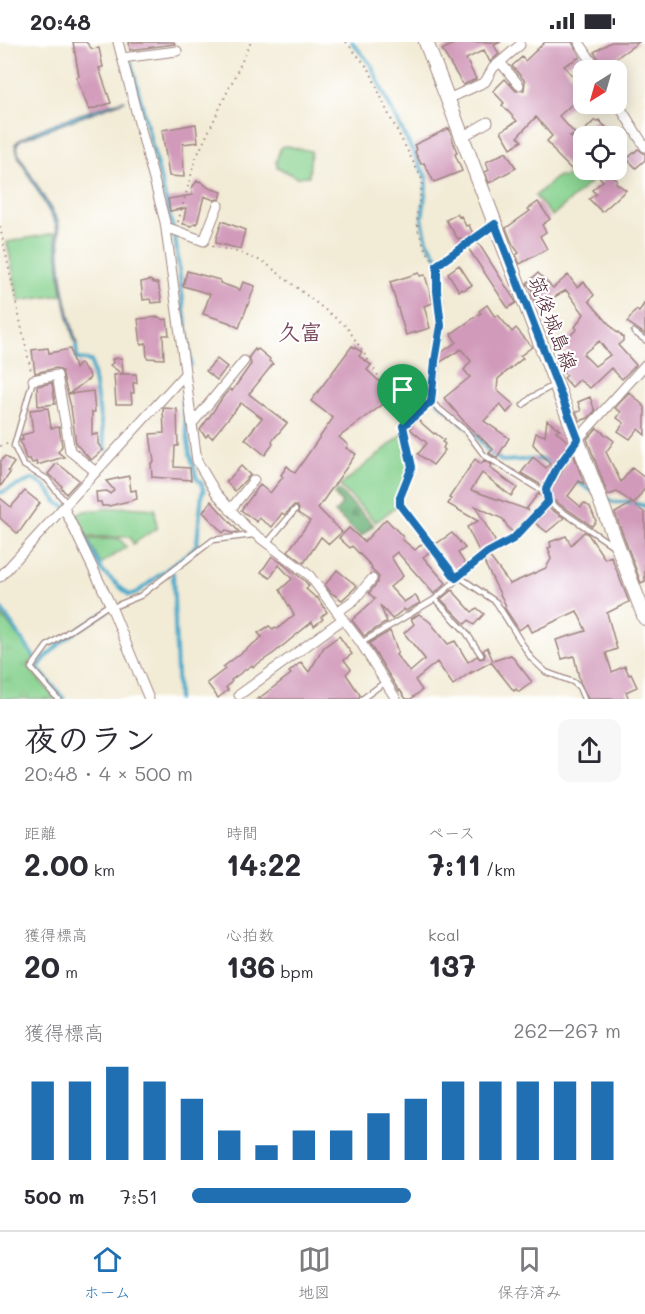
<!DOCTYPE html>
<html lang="ja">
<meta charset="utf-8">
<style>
:root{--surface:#fff;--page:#f7f7f7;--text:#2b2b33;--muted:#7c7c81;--line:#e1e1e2;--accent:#1f6fb2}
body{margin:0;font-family:Mali,"Klee One",sans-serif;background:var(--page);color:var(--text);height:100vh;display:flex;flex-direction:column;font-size:22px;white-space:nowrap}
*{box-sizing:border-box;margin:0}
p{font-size:20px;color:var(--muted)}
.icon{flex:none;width:33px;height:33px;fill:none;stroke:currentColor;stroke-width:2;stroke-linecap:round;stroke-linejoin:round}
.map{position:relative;height:657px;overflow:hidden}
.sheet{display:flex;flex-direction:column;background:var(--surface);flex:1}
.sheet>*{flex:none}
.needle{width:39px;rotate:217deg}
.fabs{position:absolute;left:573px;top:18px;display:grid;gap:12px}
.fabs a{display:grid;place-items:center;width:54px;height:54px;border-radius:12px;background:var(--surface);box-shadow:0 3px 15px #0003;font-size:30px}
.pin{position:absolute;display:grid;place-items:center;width:51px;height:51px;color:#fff;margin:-62px -26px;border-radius:50% 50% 50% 0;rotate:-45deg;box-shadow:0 0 6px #0007}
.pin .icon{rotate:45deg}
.round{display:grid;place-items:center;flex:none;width:63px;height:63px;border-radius:12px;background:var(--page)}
.summary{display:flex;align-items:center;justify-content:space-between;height:102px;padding:0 24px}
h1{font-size:33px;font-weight:700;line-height:45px}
.metrics{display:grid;grid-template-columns:repeat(3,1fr);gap:9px;height:102px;padding:6px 24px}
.metrics div{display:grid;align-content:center}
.metrics b{font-size:30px;font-weight:700}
.metrics small{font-size:16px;font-weight:400}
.metrics p{font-size:16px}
.chart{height:168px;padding:12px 24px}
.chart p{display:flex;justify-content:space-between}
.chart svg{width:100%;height:108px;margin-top:6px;stroke:var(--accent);stroke-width:6}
ul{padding:0 24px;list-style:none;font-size:20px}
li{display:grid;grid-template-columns:96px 72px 1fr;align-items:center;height:45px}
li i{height:15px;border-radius:8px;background:var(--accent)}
.status{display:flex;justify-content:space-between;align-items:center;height:42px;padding:0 30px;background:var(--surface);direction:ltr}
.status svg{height:16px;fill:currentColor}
.tabs{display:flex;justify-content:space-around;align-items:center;height:84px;border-top:2px solid var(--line);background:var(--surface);font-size:16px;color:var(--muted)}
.tabs a{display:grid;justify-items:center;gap:3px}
.tabs .on{color:var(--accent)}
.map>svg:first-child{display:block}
.grass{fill:#87d28f;stroke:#68785d;stroke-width:1.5}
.forest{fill:url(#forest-firs);stroke:#5c6a52;stroke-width:1.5}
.park{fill:url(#park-tufts);stroke:#68785d;stroke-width:1.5}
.water{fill:url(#water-ripples);stroke:#4a647a;stroke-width:1.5}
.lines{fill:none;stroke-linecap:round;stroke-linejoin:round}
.stream{stroke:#49a9c9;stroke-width:4}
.building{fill:#d19aba;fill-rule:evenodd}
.lane-casing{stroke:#9e8580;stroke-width:7}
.street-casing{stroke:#9e8580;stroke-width:11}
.secondary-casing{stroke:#9e8580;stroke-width:16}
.path{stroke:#9e8580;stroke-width:2;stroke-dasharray:1.5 4.5;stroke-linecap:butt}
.lane{stroke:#fff;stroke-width:4.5}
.street{stroke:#fff;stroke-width:9}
.secondary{stroke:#fff;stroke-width:14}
.route-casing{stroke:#fff;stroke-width:12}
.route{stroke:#1f6fb2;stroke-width:8}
.labels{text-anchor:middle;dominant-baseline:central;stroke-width:4.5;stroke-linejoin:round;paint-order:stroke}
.street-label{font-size:20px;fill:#4a1f2b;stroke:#fff}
.quarter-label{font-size:22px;font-weight:bold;fill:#794a5d;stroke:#fff}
</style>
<div class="status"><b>20:48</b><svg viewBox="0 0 49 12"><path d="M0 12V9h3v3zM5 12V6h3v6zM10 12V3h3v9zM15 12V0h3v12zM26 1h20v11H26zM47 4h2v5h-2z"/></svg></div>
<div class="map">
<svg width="645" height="657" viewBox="0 0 645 657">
<defs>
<pattern id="forest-firs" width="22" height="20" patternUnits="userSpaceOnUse" patternTransform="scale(1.5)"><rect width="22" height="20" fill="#6db47a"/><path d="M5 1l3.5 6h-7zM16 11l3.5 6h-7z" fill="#5c9264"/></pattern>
<pattern id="park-tufts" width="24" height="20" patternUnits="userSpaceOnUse" patternTransform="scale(1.5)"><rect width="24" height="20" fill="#87d28f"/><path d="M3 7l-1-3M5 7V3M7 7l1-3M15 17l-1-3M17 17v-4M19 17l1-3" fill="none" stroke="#76b47c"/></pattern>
<pattern id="water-ripples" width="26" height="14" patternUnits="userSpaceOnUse" patternTransform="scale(1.5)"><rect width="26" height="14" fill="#49a9c9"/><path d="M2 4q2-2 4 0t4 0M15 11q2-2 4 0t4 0" fill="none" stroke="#3f89a3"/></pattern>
</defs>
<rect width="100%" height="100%" fill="#fff"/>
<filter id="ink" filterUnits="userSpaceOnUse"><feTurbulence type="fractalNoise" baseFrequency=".0167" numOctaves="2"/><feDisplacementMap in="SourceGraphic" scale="12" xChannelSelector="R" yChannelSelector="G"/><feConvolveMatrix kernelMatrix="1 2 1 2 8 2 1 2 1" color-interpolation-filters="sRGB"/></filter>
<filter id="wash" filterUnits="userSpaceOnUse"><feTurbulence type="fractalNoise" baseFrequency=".008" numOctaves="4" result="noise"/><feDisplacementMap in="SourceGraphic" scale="24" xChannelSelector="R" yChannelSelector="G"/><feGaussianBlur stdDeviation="1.35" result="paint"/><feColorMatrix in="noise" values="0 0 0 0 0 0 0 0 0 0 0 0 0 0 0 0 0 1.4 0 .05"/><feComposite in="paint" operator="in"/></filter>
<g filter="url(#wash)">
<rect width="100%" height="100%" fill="#f2ebd5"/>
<path class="grass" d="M287 104 311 109 309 134 296 135 277 125 276 119 281 105Z
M577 127 590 141 552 174 535 154 558 134 563 136Z
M55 191 62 253 19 259 7 200Z
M403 392 410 424 397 453 398 463 376 480 340 444Z
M125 465 155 467 157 486 133 502 130 495H87L77 473 84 469Z
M88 497H120L126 505 101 522Z"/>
<path class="forest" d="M338 448 374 483 361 494 335 471 342 462 334 452Z"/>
<path class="park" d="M0 571 34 614 28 625 56 657H0Z"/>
<path class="water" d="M124 58V59L20 98 17 102 18 111 58 179C60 189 59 197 60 208 61 239 68 272 77 301L76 304C66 274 61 242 58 210 57 200 58 192 56 182L19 116 15 102C28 87 101 65 124 58Z"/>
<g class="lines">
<path class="stream" d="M352 0 371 23 389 63 427 137 422 177 427 199 444 225 443 255 445 290 436 351 438 360 471 388 490 411 502 419 540 417 550 421
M577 11 589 28
M131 20 175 195 191 323
M76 304 77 317 91 319 105 405 107 408
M576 439 592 449
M0 451 33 437 45 444 58 461 71 468 102 529 129 553 136 551 193 507 197 501 202 451 204 450 201 440 197 437 190 412 182 358
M604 455 613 460H629L645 464
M173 531 178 657
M0 565 34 615
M64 657 37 626C56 601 80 586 106 570"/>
</g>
<g id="blocks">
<path class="building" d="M73 0H86L92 7 99 6 103 25 99 26 111 61 89 68 76 35 79 34Z
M129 0H174L175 2 130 8Z
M457 0H501L494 3 499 12 490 20 484 8 466 17 476 37 463 43 442 8Z
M545 0H572L580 15 564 24 577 39 575 43 583 52 559 74 577 94H570L579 104 576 112 584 119 573 129 557 113 547 99 552 94 536 75 519 93 518 95 522 99 511 106 501 89 517 79 502 63 504 61 493 49 505 37 516 49 524 48 525 39 512 24 522 15 525 19Z
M611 0H639L603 25 594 10Z
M595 78 597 80 599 78 614 94H579Z
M196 82 198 100 183 102 184 135 169 134 162 88Z
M449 86 457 111 455 112 462 129 434 140 424 121 421 122 415 110 417 107 414 103Z
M638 107 645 112V118L636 126 627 117Z
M506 110 516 126 489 141 485 130 489 128 486 120Z
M593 128H605L617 138 616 141 626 148 602 170 589 157 596 152 592 148 603 139Z
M197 139 199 140 200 139 209 146 222 150 220 157 214 158 204 154 197 182 195 181 192 184 183 182 186 166 170 169 168 157 193 153 191 147Z
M538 160 550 177 542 183 546 190 540 194 547 207 520 222 516 213 519 211 513 203 506 186 530 169 528 167Z
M457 172 459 175 461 174 466 184 469 183 473 192 463 199 460 196 458 197 446 178Z
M222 179 245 188 240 207 216 201V197Z
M477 199 514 257 516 261 508 266 468 206Z
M459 223 472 243 464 248 461 247 459 249 448 231Z
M187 229 220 238V241L240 248 243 240 255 244 239 286 228 280 203 272 210 252 183 244Z
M419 231 420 234 425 233 433 261 424 264 430 286 406 293 390 240Z
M538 231 553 246 568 233 577 245 584 240 594 253 589 259 617 291 618 290 623 295V299L618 303 636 323 622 337 611 326 590 346 579 338 572 345 564 336 567 333 561 329 567 321 565 320 571 314 560 303 577 287 575 285 584 272 566 248 538 265 532 253 534 251 527 241ZM599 299 610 313 595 324 583 312Z
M150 238 154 241H158L162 260 151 261 150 257 143 258 141 240Z
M645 260V292L627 280 636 268 639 270Z
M487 263 495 275 498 273 512 290 516 286 532 305 520 314 523 316 498 337 497 348 514 363 507 371 500 362 484 379 509 396 497 416 489 411 493 407 467 383 444 356 470 335 464 328 471 319 461 307 439 321 441 311 456 300 451 292 481 271 479 269Z
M159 275 163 278 167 277 169 293H163L164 317 147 316 146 301 141 302 138 277Z
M352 304 362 310 359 314 371 323 367 328 380 340 407 330 412 346 409 347 410 351 398 357 397 352 339 395 348 403 346 406 356 412 318 466 342 490 329 502 321 495 304 521 288 509 310 479 298 471 299 467 297 464H293L285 473 282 471 272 485 259 476 257 480 241 468 260 443 270 451 283 435 281 433 287 424 295 431 333 376 311 359Z
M48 306 49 311 70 307 75 327 80 321 89 332 90 336 69 352 93 349 95 370H92V393L98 392V402L103 408 91 418 76 402 71 365 62 329 56 326 35 331 32 308Z
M255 307 256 309 258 307 270 317 269 319 273 322 249 352 287 381 272 399 273 402 265 413 245 397 262 376 241 361 212 396 208 392 206 395 200 388 223 355 230 347 232 349 251 322 249 315Z
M122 316 123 332H136L137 341H133L134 351H131L132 362H116L114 333 122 332 110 323 113 321 112 317Z
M217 317 227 325 217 338 206 329Z
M52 341 55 362 38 364 37 344Z
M629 350 645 365V393L638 387 630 397 618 389 624 381 617 376 621 370 615 366Z
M590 355 595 369 588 376 580 379 576 370 581 369 578 360Z
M398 357 417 367 406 378Z
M48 366 51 386 59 385 62 404 58 410 64 415 37 423 36 420 32 421 30 417H26L20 398H23L22 393 33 390 30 368Z
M163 366 177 367 178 404H175L174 425 190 426 191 438 152 435 151 421 154 420 150 392 164 391Z
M417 377 434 392 435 391 444 398 442 400 445 402 443 406 445 408 433 423 418 412 427 401 410 387Z
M547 378 560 388 556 389 569 401 553 424 543 444 521 431 533 415 546 426 550 422 533 402 536 391 545 394Z
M597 386 614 399 606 410 621 440 632 426 645 436V446L634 462 617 450 608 453 587 397Z
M573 411 584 442 579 439 568 454 581 465 584 461 590 465 596 479 592 484 552 457 551 448Z
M5 414 14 421 8 429 10 431 0 445V420Z
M475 417 481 422 484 418 492 423 490 426 517 446 511 454 482 431 471 448 528 468 527 466 538 452 543 455V459L513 490 509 487 503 477 475 464 495 499V501L480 511 467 485 478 479 448 462 451 457 449 456Z
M57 421 79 438 66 452 61 445 62 444 48 432Z
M241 424 250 433 235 449 226 440Z
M129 434 131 449 136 448 137 457 109 464H102L101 460H97L96 450 107 449 110 452 114 448 106 439Z
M25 449 40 461 18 492 0 476V456L11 465Z
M211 459 239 490 231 491 226 488 223 491 203 470Z
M632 461 645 471V539L641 541 615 471Z
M549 466 564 476 547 490 535 481Z
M386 477 403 495 402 497 415 508 425 499 432 508 423 515 446 541 434 552 397 510 391 515 403 534 390 545 404 560 415 553 420 561 405 569 404 567 392 577 380 563 387 580 364 594 352 578 375 557 369 551 377 541 379 535 371 527 372 525 352 504 350 506 339 496 349 486 364 500Z
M584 490 588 492 605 517 611 514 629 560 607 571 617 607 606 611 612 630 625 624 629 633 631 632 637 645 626 650 629 657H588L580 640 574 614 562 617 556 598 586 589 577 569 532 590 528 582 519 588 504 565 506 564 484 520 490 515 510 542 546 526 551 517 549 511 550 510 548 506 551 505 550 500 566 494 571 503Z
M452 491 465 506 458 511 466 523 456 530 436 502Z
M272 514 304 538 309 544 306 547 316 556 317 555 327 570 321 575 323 577 314 584 312 580 274 611 253 625 252 623 231 638 232 639 226 646 228 648 218 656 207 641 225 627 223 625 262 595 258 591 269 584 273 587 275 585 277 587 294 573 280 548 292 537 279 523 270 536 261 530Z
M337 528 357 544 342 558 331 551 325 543Z
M452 548 472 570 477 566 484 572 474 583 469 578 465 582 441 557Z
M419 572 430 580 448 602 455 599 468 620 477 614 480 617 484 616 485 612 483 609 487 605 493 619 511 613 532 640 519 650 516 647 514 649 491 620 471 631V630L453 643 437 620 415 638 422 648 411 657H406L400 648 399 649 369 601 390 589 398 610 396 613 410 630 425 617 404 591 414 582 411 577Z
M339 594 352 612 344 618 351 627 346 632 360 653 358 657H258L291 632 289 630 301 620 309 630 324 605Z"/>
</g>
</g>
<g filter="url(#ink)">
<use href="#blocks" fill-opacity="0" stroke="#9e8580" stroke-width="1.5"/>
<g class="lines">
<g class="lane-casing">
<path id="lane" d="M494 182 437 223V248L441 284 435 319 431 360 466 389 484 413 547 452
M634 290 645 298
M33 338 14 404 23 423 47 437 67 462
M523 363 532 355 554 343
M576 399 557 426 546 447 548 460 612 503
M267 501 295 468
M458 534 496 560 531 616 546 630 573 640 579 645 584 657
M435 557 466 590 481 613
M113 565 140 554 213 498 253 493
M361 601 435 557 487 511 513 497 548 460
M58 657 31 626 47 604 110 562
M362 657 385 640"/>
</g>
<g class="street-casing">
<path id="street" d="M118 0 165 180 197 419 216 451 246 485 309 533 361 601 396 657
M579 0 597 28
M122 16 177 9
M500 20 519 43
M448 57 485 40 493 26 520 3
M616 59 645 105
M462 95 488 80
M166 185 204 199 218 163
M33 338 57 333 70 409 96 430
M192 382 244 319
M578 397 645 323
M64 466 110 562 149 657
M230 468 254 438
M0 535 184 333
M337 570 354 558 372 537
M239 653 343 577"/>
</g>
<g class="secondary-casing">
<path id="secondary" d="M426 0 645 576"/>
</g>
<path class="path" d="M346 0 369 27 387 69 423 139 417 171 418 188 426 208 433 218
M178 180 196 116 251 0
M0 185 31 329
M212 204 237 210 264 220 347 285 386 346 403 385 412 425 400 455V463L452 530
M403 385 426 364
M0 404 7 402"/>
<use href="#lane" class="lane"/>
<use href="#street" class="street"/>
<use href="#secondary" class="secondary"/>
</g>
</g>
<g class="lines" filter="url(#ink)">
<g class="route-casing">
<path id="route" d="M495 182 578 397 557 426 546 447 548 460 513 497 487 511 456 536 400 463V455L412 425 403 384 431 360 435 319 441 284 437 249V223Z"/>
</g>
<use href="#route" class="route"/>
</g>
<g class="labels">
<g class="street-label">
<text transform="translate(554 281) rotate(69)">筑後城島線</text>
</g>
<g class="quarter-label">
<text x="300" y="289">久富</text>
</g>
</g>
</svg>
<div class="fabs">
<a><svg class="needle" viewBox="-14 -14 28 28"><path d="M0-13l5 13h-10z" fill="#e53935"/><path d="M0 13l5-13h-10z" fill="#7c7c81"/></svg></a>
<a><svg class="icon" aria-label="locate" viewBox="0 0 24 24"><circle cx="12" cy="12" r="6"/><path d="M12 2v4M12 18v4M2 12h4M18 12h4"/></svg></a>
</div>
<div class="pin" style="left:403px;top:384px;background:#1e9e55"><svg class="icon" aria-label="arrive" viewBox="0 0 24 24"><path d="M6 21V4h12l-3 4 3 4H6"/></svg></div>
</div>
<section class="sheet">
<div class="summary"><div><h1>夜のラン</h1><p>20:48 · 4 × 500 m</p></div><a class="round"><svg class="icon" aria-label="share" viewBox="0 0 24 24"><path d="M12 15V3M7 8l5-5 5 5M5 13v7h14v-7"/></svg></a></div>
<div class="metrics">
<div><p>距離</p><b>2.00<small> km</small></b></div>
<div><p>時間</p><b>14:22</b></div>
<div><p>ペース</p><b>7:11<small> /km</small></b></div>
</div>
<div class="metrics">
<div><p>獲得標高</p><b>20<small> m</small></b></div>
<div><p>心拍数</p><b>136<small> bpm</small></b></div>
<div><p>kcal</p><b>137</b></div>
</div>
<div class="chart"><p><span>獲得標高</span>262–267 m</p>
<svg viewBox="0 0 160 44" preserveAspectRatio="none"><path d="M5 44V12M15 44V12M25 44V6M35 44V12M45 44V19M55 44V32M65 44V38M75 44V32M85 44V32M95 44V25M105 44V19M115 44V12M125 44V12M135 44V12M145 44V12M155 44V12"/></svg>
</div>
<ul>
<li><b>500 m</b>7:51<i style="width:51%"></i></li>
</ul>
</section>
<nav class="tabs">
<a class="on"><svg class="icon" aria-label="home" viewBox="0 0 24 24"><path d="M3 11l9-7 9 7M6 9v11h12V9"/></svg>ホーム</a>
<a><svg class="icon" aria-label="map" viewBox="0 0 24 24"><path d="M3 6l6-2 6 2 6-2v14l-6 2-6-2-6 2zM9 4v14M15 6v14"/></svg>地図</a>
<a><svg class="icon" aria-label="saved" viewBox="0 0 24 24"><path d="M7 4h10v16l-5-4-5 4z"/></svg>保存済み</a>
</nav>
